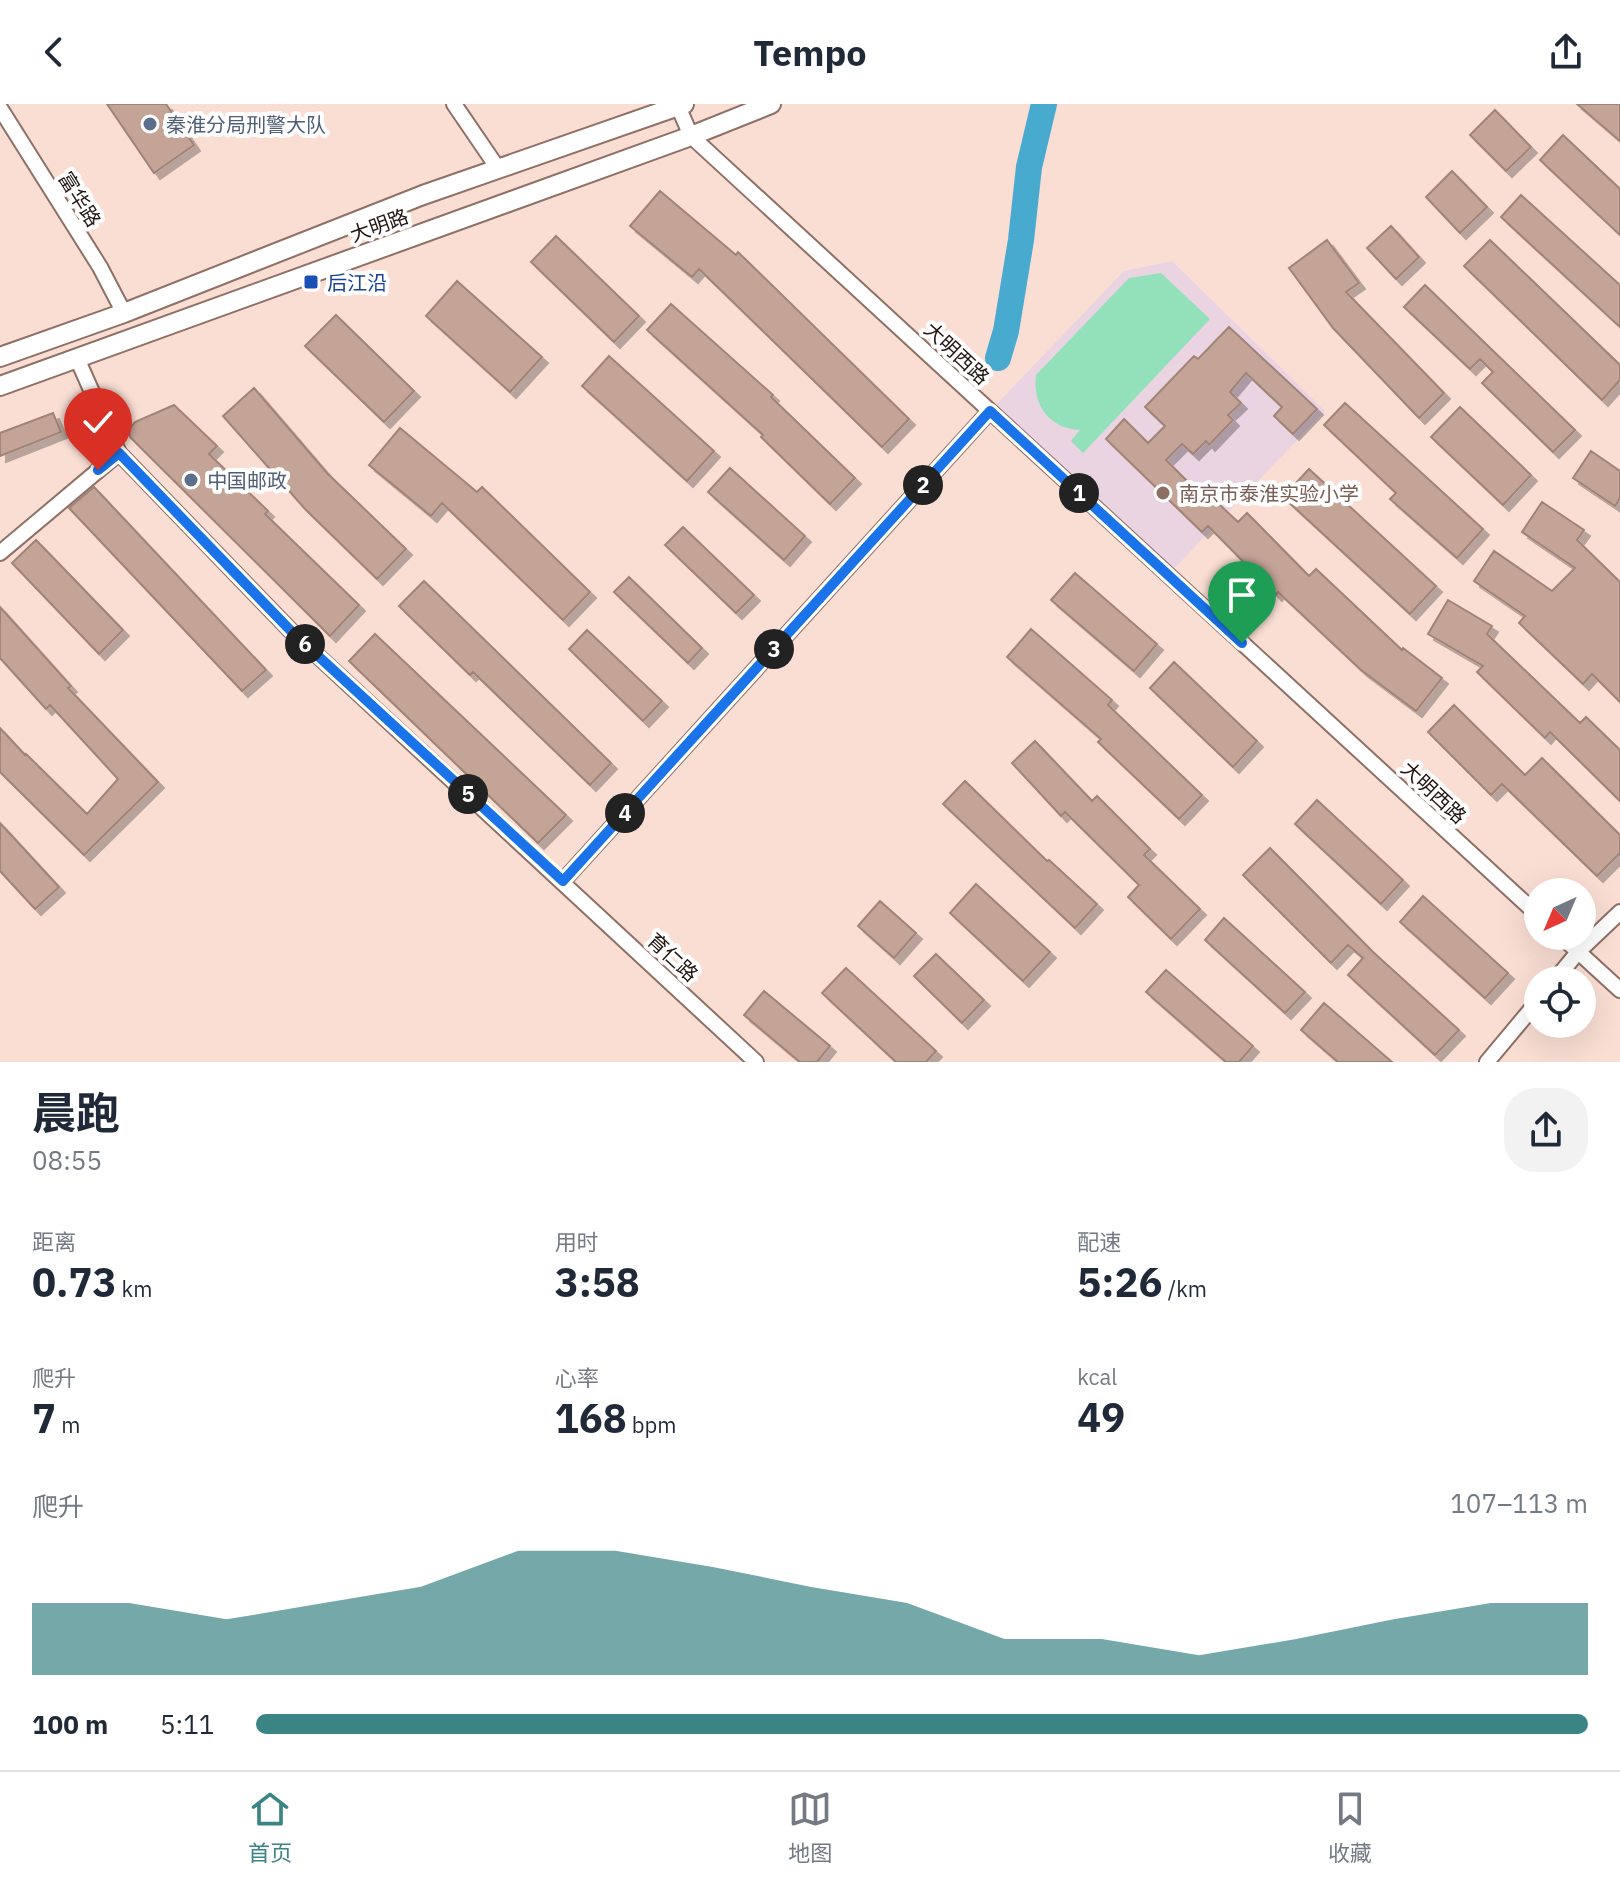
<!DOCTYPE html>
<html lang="zh">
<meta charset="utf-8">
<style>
:root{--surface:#fff;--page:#f2f2f3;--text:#1f2937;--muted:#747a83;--line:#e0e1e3;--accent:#3b8485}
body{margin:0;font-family:"IBM Plex Sans","Noto Sans SC",sans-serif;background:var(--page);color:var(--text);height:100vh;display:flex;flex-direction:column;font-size:30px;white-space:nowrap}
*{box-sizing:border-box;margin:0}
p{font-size:26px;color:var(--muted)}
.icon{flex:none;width:44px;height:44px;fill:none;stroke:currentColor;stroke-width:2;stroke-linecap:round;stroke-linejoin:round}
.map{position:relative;height:958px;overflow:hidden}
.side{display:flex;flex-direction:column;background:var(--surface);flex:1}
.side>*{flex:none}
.needle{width:52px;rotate:224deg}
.tools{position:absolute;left:1524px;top:774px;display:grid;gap:16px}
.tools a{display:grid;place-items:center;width:72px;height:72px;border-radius:50%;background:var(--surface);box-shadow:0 8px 32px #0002;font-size:40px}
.pin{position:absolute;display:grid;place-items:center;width:68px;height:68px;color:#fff;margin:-82px -34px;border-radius:50% 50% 50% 0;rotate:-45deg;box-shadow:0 0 8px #0007}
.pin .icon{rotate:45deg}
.km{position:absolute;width:40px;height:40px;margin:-20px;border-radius:50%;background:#222;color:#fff;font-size:22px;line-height:40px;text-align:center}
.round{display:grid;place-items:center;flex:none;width:84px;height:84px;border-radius:32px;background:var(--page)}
.summary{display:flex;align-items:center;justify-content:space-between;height:136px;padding:0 32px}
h1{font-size:44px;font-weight:700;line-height:60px}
.stats{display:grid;grid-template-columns:repeat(3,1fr);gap:12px;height:136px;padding:8px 32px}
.stats div{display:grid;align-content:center}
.stats b{font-size:40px;font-weight:700}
.stats small{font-size:22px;font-weight:400}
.stats p{font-size:22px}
.chart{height:224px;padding:16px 32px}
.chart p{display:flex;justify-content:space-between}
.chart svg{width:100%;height:144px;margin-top:8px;fill:var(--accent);opacity:.7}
ul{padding:0 32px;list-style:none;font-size:26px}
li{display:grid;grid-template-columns:128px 96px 1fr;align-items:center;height:60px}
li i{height:20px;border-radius:10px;background:var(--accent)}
header{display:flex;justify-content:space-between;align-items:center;height:104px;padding:0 32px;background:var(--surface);font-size:36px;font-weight:700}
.menu{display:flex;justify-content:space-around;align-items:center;height:112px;border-top:2px solid var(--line);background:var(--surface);font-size:22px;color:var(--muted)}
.menu a{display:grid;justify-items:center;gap:4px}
.menu .on{color:var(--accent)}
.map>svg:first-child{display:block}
.education{fill:#ead4e1}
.green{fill:#92e1ba}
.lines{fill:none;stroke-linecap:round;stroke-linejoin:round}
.river{stroke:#49aacf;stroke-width:26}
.building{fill:#c5a498;stroke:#a28377;stroke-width:2;filter:url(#shadow)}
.minor-casing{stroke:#8e7065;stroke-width:18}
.major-casing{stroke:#8e7065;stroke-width:22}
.minor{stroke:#fff;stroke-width:14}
.major{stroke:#fff;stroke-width:18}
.route-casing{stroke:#fff;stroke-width:16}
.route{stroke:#1a73e8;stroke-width:10}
.service-dot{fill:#5c6f8a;stroke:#fff;stroke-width:3}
.transit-dot{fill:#1a4fb4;stroke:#fff;stroke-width:3}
.education-dot{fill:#8d6e63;stroke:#fff;stroke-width:3}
.labels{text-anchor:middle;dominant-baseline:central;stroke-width:8;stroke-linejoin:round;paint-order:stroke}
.service-label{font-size:20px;fill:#4e5e75;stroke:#fff;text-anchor:start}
.street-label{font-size:20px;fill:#201410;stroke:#fff}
.transit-label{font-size:20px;fill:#164399;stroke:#fff;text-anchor:start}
.education-label{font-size:20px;fill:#785e54;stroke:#fff;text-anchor:start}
</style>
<header><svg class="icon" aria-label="back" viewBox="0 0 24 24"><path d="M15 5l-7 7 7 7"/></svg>Tempo<svg class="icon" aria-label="share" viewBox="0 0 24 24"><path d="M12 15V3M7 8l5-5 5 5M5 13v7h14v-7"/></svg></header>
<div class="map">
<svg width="1620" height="958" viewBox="0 0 1620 958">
<defs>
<filter id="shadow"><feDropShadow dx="6" dy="6" stdDeviation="0" flood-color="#0004"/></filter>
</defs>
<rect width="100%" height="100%" fill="#faded4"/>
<path class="education" d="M1172 157 1325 307 1168 471 990 307 1124 167Z"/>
<path class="green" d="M1161 169 1210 215 1083 349 1071 337 1080 326C1050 325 1032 301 1036 271L1129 174Z"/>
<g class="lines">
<path class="river" d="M998 254 1006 227 1021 136 1029 63 1044 0"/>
</g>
<path class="building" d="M107 0H166L194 41 154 69Z
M1577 0H1620V37Z
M1495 6 1531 43 1506 67 1470 31Z
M1563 31 1620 85V131L1540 56Z
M1452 67 1487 103 1460 129 1426 93Z
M660 87 736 151 738 148 909 315 882 343 699 165 692 173 630 122Z
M1521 91 1620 181V223L1501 113Z
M1391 122 1419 153 1396 175 1367 144Z
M556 132 639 212 614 238 531 158Z
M1327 136 1359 179 1346 188 1444 289 1419 314 1333 224 1289 164Z
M1490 136 1620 261V276L1602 296 1464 162Z
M457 177 542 253 510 288 426 212Z
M1425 181 1575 326 1553 348 1482 279 1493 268 1480 255 1470 265 1404 203Z
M671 200 773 291 771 293 855 374 830 400 761 333 763 331 647 226Z
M336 211 414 287 384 318 305 242Z
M1229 223 1317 305 1293 330 1274 312 1282 303 1246 269 1230 288 1241 299 1228 311 1233 316 1209 341 1206 337 1193 350 1182 340 1166 356 1201 391 1205 387 1238 418 1247 409 1309 472 1316 465 1402 546 1403 544 1442 574 1416 607 1361 566 1278 488 1276 491 1208 422 1202 428 1106 335 1124 315 1148 339 1165 322 1145 303 1194 252 1198 255Z
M609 252 714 347 687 377 582 282Z
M254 284 327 369 406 445 377 475 305 405 223 312Z
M1345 299 1483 425 1457 454 1390 395 1396 389 1324 321Z
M174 301 217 342 209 350 268 407 265 410 359 501 330 532 130 333 129 325 135 318Z
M1460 303 1531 371 1503 401 1431 333Z
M53 309 61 328 0 352V329Z
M400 324 477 388 482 383 590 488 563 516 442 399 431 412 369 361Z
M1591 347 1620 367V394L1615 402 1573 374Z
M730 364 805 432 784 456 708 388Z
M1309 365 1436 482 1410 510 1283 393Z
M94 383 266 566 242 587 69 404Z
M1542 398 1584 426 1577 436 1620 478V598L1592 570 1583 580 1519 519 1525 512 1474 477 1494 447 1552 487 1575 464 1522 428Z
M683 423 754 491 736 509 665 441Z
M36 436 123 526 99 550 12 459Z
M1075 469 1157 540 1134 567 1051 496Z
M629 473 702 544 688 559 614 488Z
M424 477 611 659 590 681 473 568 470 571 399 502Z
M1448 496 1492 522 1487 530 1580 619 1586 613 1620 646V697L1550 628 1545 634 1477 568 1483 562 1428 530Z
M0 503 71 582 68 584 158 678 84 751 0 668V624L25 651 26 650 87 710 118 675 50 601 46 605 0 554Z
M1031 525 1112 596 1108 601 1202 691 1179 715 1098 638 1101 635 1007 553Z
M587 526 662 597 643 617 569 545Z
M375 530 566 711 538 739 349 557Z
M1174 558 1257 637 1233 663 1150 584Z
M1454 601 1525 671 1542 654 1620 731V749L1597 772 1502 680 1491 691 1428 628Z
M1035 637 1092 697 1097 692 1150 745 1144 751 1200 805 1171 835 1128 793 1139 781 1065 708 1061 712 1012 659Z
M965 677 1047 757 1049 756 1097 800 1075 824 943 700Z
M1317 696 1403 776 1381 800 1295 720Z
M0 719 59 783 35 805 0 767Z
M1270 744 1373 848 1459 926 1435 951 1348 871 1363 854 1348 841 1331 859 1243 771Z
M976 780 1050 848 1023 877 950 809Z
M1423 792 1508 869 1485 894 1400 818Z
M880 797 916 829 894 854 858 822Z
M1224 814 1305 888 1285 909 1205 836Z
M936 850 984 896 962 919 914 872Z
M846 864 936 947 926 958H896L822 889Z
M1166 866 1253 942 1239 958H1226L1146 888Z
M764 887 830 942 817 958H800L744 911Z
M1324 899 1392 958H1338L1301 926Z"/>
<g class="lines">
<g class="minor-casing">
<path id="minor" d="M454 0 497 63
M678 2 691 32 1538 811
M0 4 100 163 124 209
M74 255 80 261 119 349 292 528 756 958
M0 449 119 349
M563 777 990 307
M1561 832 1620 886
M1555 876 1578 848 1620 808
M1487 958 1538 897"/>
</g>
<g class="major-casing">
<path id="major" d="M0 253 124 209 423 91 684 0
M0 282 691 32 771 0"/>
</g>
<use href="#minor" class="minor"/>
<use href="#major" class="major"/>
</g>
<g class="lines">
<g class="route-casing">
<path id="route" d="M98 366 119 349 292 528 563 777 990 307 1242 539"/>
</g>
<use href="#route" class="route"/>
</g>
<g class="service-dot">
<circle cx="150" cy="20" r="8"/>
<circle cx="191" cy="376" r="8"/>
</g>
<rect class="transit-dot" x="303" y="170" width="16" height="16" rx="4"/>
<circle class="education-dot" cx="1163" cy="389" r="8"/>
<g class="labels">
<g class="service-label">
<text x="166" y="20">秦淮分局刑警大队</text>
<text x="207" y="376">中国邮政</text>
</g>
<g class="street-label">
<text transform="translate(80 95) rotate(58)">富华路</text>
<text transform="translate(379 121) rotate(-20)">大明路</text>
<text transform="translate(957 249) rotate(43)">大明西路</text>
<text transform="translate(1434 688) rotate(43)">大明西路</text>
<text transform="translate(673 853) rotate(43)">育仁路</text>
</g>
<g class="transit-label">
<text x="327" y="178">后江沿</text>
</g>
<g class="education-label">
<text x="1179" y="389">南京市泰淮实验小学</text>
</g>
</g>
</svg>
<div class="tools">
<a><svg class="needle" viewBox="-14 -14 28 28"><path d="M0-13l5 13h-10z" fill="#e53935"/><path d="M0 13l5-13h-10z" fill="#747a83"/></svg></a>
<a><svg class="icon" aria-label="locate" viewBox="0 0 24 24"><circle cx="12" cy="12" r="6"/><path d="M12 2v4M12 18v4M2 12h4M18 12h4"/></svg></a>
</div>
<div class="pin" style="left:1242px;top:539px;background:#1e9e55"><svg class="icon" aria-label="arrive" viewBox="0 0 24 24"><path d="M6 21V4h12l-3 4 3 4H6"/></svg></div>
<div class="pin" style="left:98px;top:366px;background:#d93025"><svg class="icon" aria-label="check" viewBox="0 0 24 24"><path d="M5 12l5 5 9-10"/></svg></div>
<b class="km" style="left:1079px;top:389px">1</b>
<b class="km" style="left:923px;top:381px">2</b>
<b class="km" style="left:774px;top:545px">3</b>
<b class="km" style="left:625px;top:709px">4</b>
<b class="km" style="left:468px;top:690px">5</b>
<b class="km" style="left:305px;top:540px">6</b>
</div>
<section class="side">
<div class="summary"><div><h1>晨跑</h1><p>08:55</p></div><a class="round"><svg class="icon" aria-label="share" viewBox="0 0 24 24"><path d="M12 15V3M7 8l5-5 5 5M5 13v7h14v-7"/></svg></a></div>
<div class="stats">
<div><p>距离</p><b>0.73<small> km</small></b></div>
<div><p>用时</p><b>3:58</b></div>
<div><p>配速</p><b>5:26<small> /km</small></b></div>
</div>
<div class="stats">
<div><p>爬升</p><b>7<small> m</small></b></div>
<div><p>心率</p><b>168<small> bpm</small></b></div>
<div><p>kcal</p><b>49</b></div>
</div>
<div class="chart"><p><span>爬升</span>107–113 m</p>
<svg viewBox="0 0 160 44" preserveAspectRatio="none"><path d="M0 44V22L10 22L20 27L30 22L40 17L50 6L60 6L70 11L80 17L90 22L100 33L110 33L120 38L130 33L140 27L150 22L160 22V44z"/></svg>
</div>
<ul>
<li><b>100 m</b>5:11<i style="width:100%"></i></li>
</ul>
</section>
<nav class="menu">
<a class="on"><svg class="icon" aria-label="home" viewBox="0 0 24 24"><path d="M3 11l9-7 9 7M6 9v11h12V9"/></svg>首页</a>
<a><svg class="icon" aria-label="map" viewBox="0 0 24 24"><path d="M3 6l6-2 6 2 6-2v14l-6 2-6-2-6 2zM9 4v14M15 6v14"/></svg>地图</a>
<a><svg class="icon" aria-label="saved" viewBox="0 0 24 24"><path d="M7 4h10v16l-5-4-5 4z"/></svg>收藏</a>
</nav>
